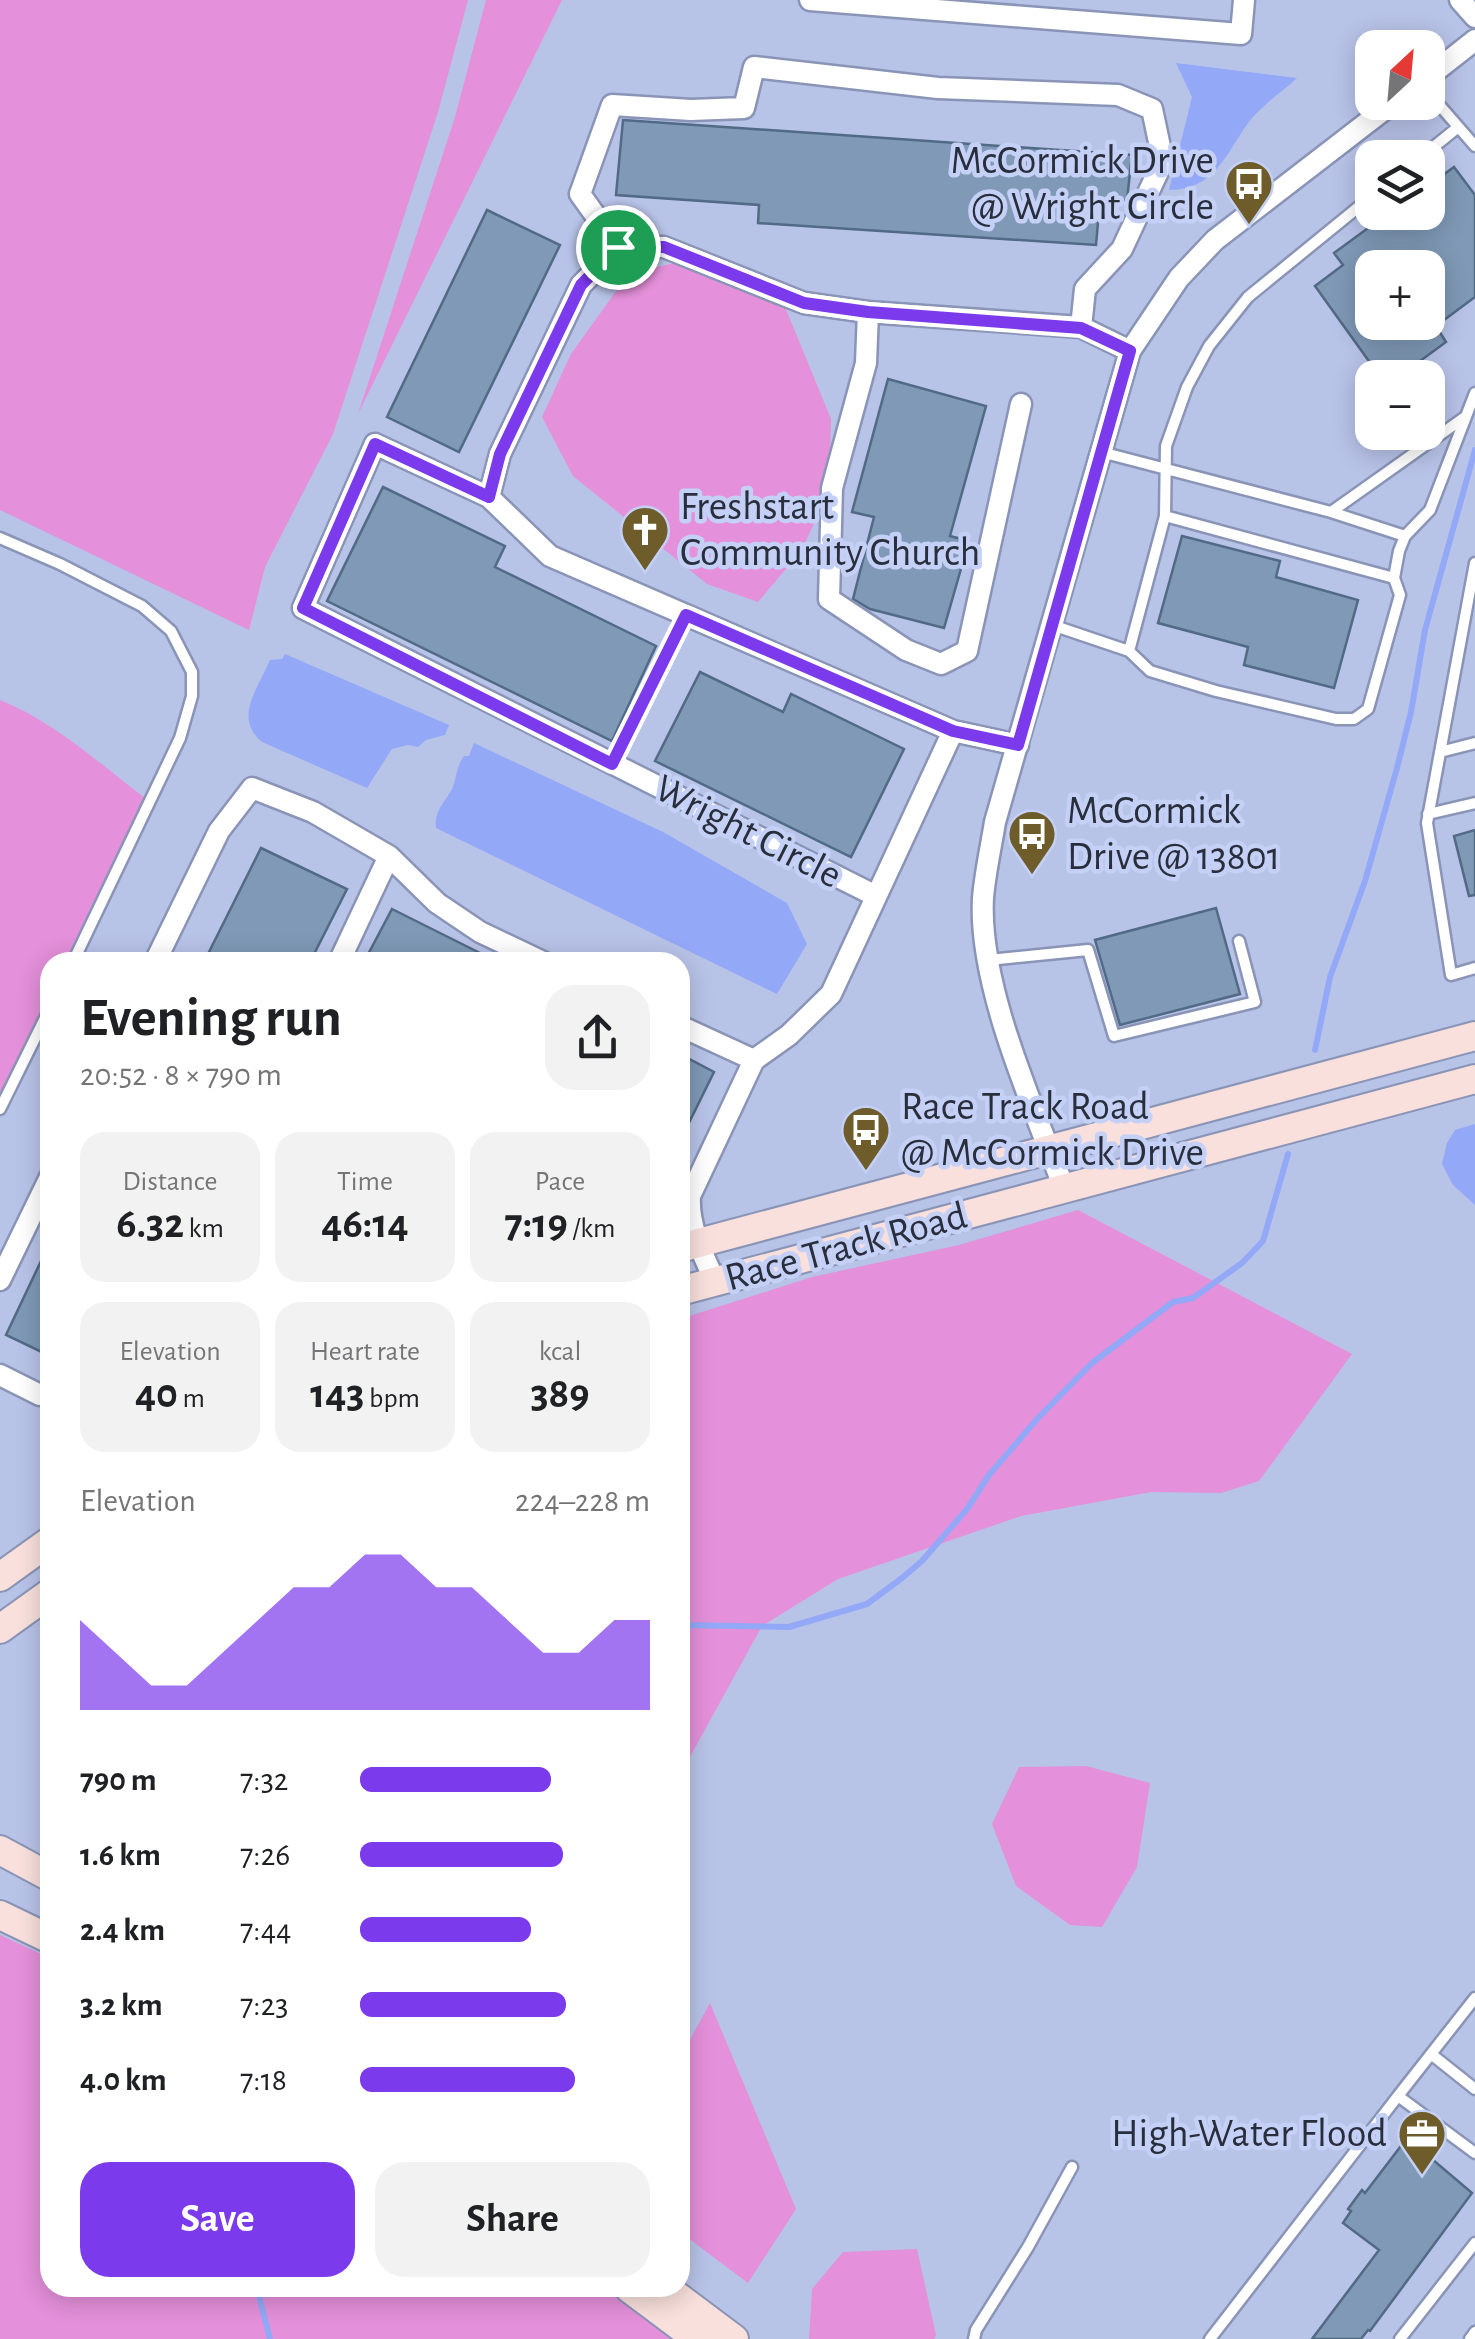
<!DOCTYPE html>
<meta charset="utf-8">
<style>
:root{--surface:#fff;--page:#f2f2f2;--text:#202124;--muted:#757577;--accent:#7c3aed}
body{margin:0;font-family:"Alegreya Sans",sans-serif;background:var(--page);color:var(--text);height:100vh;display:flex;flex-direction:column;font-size:38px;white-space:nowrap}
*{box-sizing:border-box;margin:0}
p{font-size:32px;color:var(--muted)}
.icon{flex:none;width:55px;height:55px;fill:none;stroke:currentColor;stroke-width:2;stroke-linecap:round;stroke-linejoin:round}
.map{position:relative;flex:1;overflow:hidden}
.side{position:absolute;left:40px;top:952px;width:650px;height:1345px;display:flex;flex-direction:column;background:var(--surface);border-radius:30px;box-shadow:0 5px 25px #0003}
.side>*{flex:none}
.needle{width:65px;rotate:26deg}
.buttons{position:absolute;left:1355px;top:30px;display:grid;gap:20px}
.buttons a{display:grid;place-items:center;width:90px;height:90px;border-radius:20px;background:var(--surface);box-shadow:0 5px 25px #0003;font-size:50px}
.pin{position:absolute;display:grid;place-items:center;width:85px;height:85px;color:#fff;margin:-42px;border:5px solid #fff;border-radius:50%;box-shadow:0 2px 10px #0007}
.round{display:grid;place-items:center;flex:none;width:105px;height:105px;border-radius:30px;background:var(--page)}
.overview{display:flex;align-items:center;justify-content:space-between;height:170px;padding:0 40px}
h1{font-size:55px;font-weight:700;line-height:75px}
.stats{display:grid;grid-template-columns:repeat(3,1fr);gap:15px;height:170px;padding:10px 40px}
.stats div{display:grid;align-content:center;border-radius:25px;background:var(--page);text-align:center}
.stats b{font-size:42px;font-weight:700}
.stats small{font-size:28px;font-weight:400}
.stats p{font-size:28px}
.chart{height:280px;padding:20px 40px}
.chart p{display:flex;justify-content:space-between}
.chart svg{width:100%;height:180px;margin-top:10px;fill:var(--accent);opacity:.7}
.primary-button{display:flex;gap:20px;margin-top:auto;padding:20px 40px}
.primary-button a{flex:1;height:115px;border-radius:30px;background:var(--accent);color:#fff;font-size:40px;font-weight:700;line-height:115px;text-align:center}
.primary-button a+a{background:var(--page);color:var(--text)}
ul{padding:0 40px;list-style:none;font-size:32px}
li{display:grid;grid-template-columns:160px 120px 1fr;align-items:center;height:75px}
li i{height:25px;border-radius:12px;background:var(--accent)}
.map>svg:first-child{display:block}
.green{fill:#e490da}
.water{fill:#93a9f7}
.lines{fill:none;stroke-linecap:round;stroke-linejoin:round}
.stream{stroke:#93a9f7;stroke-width:6}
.building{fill:#7f99b6;stroke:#516a85;stroke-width:2.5;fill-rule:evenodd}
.lane-casing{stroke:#8994b6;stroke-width:15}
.street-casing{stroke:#8994b6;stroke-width:25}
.secondary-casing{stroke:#8994b6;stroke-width:32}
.lane{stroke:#fff;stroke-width:10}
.street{stroke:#fff;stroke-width:20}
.secondary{stroke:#f9e0dc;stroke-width:28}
.route-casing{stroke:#fff;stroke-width:20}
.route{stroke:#7c3aed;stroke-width:12}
.labels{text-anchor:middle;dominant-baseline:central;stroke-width:9;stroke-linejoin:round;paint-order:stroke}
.poi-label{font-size:40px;fill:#292e3c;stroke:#c4d0f5;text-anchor:start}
.street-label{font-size:40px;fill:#292e3c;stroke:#c4d0f5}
</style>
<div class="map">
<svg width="1475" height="2339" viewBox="0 0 1475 2339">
<rect width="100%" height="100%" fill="#b8c3e8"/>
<path class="green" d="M0 0H468L438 112 333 434 265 567 249 630 0 510Z
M486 0H562L358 414 455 117Z
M675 263 785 307 831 419 830 459 822 486 821 509 801 551 758 602 707 584 573 476 542 417 571 354 629 273Z
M0 700C54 722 99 763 145 798L67 962H50V999L0 1105Z
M1078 1210 1352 1354 1259 1481 1221 1493 1151 1492 1021 1516 838 1579 762 1626 680 1775V1319L812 1277 959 1245Z
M1086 1766 1150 1783 1137 1867 1102 1927 1070 1925 1016 1886 992 1824 1019 1767Z
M0 1935 50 1958V2288H609L679 2339H0Z
M710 2003 796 2209 748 2283 680 2232V2058Z
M917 2249 936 2335 934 2339H809L812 2289 843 2252Z"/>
<path class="water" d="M1176 63 1297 78C1282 92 1262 105 1249 122 1226 153 1215 190 1169 190L1192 97Z
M285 654 449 725 445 735 426 740 418 747 408 745 392 749 367 788 262 742C233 717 258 689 270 660L282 659Z
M474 743 663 832 787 903 807 944 777 994 436 828C434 810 444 804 452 789 457 777 456 767 464 756H469Z
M1475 1124V1205L1453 1185 1442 1164 1447 1143 1455 1130Z"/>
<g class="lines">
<path class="stream" d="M1315 1050 1330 977 1365 881 1397 768 1411 712 1425 630 1475 450
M680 1625 789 1627 867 1604 902 1578 922 1561 967 1509 989 1475 1038 1418 1092 1363 1173 1302 1193 1298 1242 1263 1263 1241 1288 1154
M257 2288 270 2339"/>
</g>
<path class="building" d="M623 120 1132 155 1127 200H1100L1096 245 758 223 759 205 616 195Z
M1454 167 1475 195V297L1436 326 1446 342 1397 378H1381L1315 286 1343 265 1334 253 1390 212H1428V186ZM1372 268H1428V322H1372Z
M487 210 560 245 459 452 387 417Z
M888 379 986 406 950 536 969 541 944 628 870 609 853 599 874 517 852 512Z
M383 487 505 546 495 567 656 646 612 741 327 601Z
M1182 536 1280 561 1276 577 1358 600 1334 688 1244 665 1248 647 1158 623Z
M700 672 783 712 791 694 904 749 851 857 655 761Z
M1475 830V895L1469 896 1454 836Z
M261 848 347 889 310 962H204Z
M1216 908 1240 994 1120 1025 1095 940Z
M392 909 498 962H364Z
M680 1054 714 1072 680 1141Z
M50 1242V1356L6 1335Z
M1404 2142 1432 2159 1472 2193 1370 2331 1368 2330 1361 2339H1312L1379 2250 1343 2223 1351 2211 1348 2209 1362 2190 1365 2193Z"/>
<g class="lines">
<g class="lane-casing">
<path id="lane" d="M1428 92 1475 146
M1420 158 1457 128
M1101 452 1331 512 1405 536
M1331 512 1465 417
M1165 516 1394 578
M0 538 60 564 142 606 171 631 192 672V696L180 738 73 962
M1475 563 1427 823 1451 975 1475 968
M1052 625 1129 651 1150 671 1216 691 1336 719H1354L1368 709 1400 595 1394 578 1399 551 1405 536 1430 510 1475 393
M1129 651 1165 516 1166 446 1187 387 1209 346 1248 297 1372 196
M1440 752 1475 743
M612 763 686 616
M1428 814 1475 803
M989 960 1088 950 1114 1036 1255 1002 1239 941
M0 1109 50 1008
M1431 2054 1475 2089
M1398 2096 1475 1998
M974 2339 976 2330 1028 2247 1072 2167
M1210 2339 1398 2096 1475 2153
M1400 2339 1475 2243
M1470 2339 1475 2332"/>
</g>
<g class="street-casing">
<path id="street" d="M810 0 1241 34 1244 0
M1460 0 1475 17
M1428 77 1475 40
M618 247 580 194 612 105 691 110 744 108 754 67 938 88 1118 95 1152 109 1163 161 1122 249 1085 289 1081 327
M868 312 866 363 832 488 829 599 906 650 941 664 967 651 1021 404
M489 497 500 454 581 285 618 247H664L804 303 868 312 1081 327 1130 351
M876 896 303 608 375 444 489 497 550 556 953 731 1018 745
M155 962 219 831 252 788 313 812 389 856 437 903 480 932 543 962
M339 962 389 856
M680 1026 754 1060 690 1196C688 1226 703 1255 715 1281
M754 1060 789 1035 831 994 953 731
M1064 1188C1033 1106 978 985 983 898 985 873 991 847 995 822L1130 351 1179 278 1215 240 1394 102
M0 1280 50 1177
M0 1375 40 1395H50"/>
</g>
<g class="secondary-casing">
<path id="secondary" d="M680 1248 1475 1036
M680 1291 1475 1079
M0 1577 50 1541
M0 1629 50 1593
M0 1850 50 1877
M0 1915 50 1939
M629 2288 697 2339
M666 2288 734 2339"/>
</g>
<use href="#lane" class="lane"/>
<use href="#street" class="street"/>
<use href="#secondary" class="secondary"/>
</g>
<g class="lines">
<g class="route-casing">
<path id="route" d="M618 247H664L804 303 868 312 1081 328 1130 351 1018 745 953 731 686 615 612 764 303 608 375 444 489 497 500 454 581 285Z"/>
</g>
<use href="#route" class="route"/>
</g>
<defs>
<g id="bus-pin" transform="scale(2.5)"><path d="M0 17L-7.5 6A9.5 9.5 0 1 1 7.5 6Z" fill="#6e5d2b" stroke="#c4d0f5"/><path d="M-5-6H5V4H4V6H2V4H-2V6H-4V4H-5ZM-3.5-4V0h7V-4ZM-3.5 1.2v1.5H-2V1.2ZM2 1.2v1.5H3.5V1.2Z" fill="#fff"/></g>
<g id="church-pin" transform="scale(2.5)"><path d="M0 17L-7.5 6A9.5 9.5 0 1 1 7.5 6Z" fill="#6e5d2b" stroke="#c4d0f5"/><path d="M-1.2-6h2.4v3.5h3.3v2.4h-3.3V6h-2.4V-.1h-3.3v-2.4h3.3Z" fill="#fff"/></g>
<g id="office-pin" transform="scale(2.5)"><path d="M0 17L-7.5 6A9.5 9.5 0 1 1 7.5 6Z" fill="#6e5d2b" stroke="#c4d0f5"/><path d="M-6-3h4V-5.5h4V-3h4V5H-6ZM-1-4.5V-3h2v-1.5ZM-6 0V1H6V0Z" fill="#fff"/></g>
</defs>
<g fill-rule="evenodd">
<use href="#bus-pin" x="1249" y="184"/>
<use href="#church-pin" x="645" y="530"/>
<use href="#bus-pin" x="1032" y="834"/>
<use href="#bus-pin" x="866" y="1130"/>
<use href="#office-pin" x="1422" y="2134"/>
</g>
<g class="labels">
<g class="poi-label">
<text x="1214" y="161" text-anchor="end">McCormick Drive<tspan x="1214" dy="46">@ Wright Circle</tspan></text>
<text x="680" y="507">Freshstart<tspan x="680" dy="46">Community Church</tspan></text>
<text x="1067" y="811">McCormick<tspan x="1067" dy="46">Drive @ 13801</tspan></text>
<text x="901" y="1107">Race Track Road<tspan x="901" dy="46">@ McCormick Drive</tspan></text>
<text x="1387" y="2134" text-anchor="end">High-Water Flood</text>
</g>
<g class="street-label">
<text transform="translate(748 832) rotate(27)">Wright Circle</text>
<text transform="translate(846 1247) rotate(-15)">Race Track Road</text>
</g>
</g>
</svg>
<div class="buttons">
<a><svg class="needle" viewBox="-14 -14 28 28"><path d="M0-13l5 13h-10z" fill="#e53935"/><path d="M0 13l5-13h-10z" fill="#757577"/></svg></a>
<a><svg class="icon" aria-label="layers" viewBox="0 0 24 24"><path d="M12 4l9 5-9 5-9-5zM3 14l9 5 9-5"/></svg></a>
<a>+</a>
<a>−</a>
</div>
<div class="pin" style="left:618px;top:247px;background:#1e9e55"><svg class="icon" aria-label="arrive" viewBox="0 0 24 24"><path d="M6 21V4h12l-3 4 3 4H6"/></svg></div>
<section class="side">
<div class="overview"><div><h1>Evening run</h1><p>20:52 · 8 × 790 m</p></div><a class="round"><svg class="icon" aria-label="share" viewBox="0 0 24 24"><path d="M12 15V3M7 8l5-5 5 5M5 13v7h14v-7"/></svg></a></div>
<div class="stats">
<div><p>Distance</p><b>6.32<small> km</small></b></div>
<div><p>Time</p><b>46:14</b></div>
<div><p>Pace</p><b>7:19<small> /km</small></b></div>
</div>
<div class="stats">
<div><p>Elevation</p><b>40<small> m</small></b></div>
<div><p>Heart rate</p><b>143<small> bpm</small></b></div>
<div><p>kcal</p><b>389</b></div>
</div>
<div class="chart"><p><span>Elevation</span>224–228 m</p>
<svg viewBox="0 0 160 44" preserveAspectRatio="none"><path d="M0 44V22L10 30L20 38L30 38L40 30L50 22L60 14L70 14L80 6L90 6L100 14L110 14L120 22L130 30L140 30L150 22L160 22V44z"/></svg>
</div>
<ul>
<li><b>790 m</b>7:32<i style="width:66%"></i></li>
<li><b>1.6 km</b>7:26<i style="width:70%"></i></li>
<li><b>2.4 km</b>7:44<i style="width:59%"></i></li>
<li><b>3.2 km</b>7:23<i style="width:71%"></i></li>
<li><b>4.0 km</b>7:18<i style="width:74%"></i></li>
</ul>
<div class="primary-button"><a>Save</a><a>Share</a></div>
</section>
</div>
